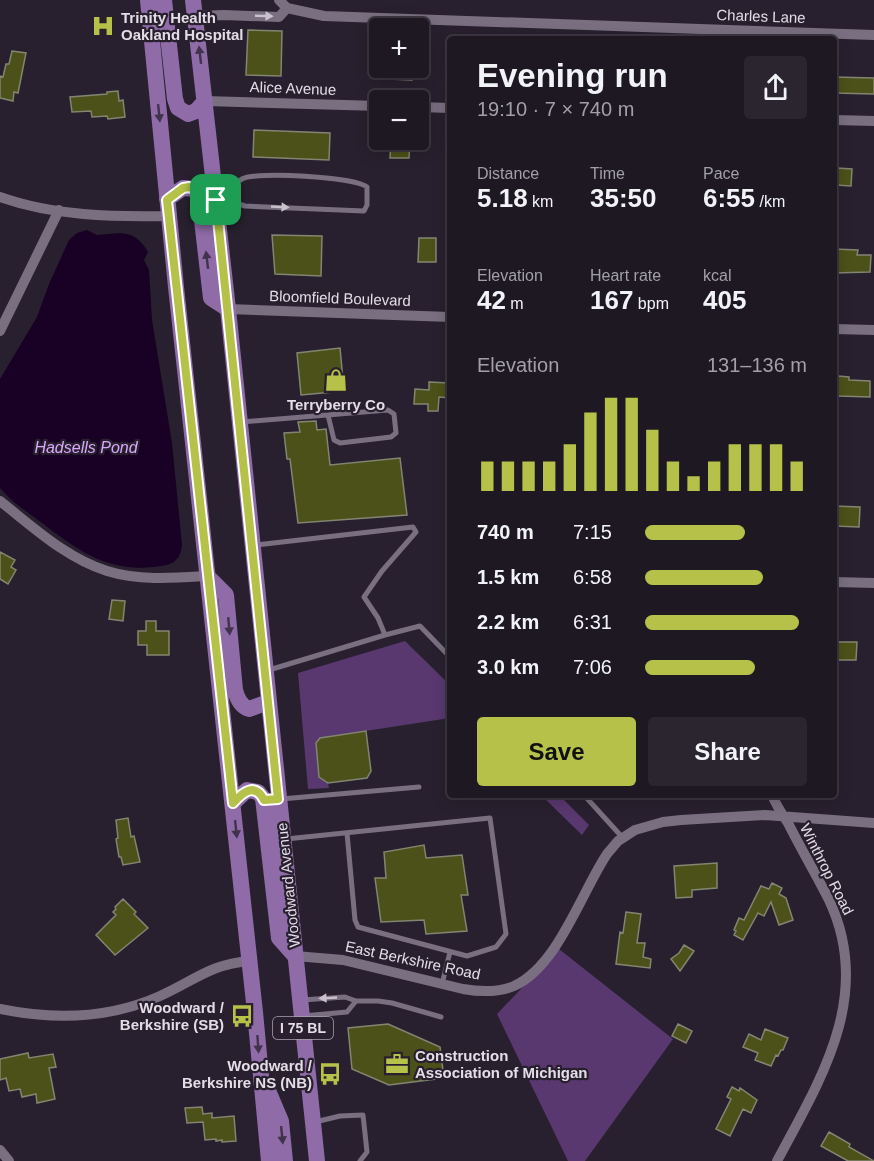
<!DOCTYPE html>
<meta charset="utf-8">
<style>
:root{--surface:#1e1822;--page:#2b252f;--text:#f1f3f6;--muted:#a1a0a5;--line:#3c3740;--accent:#b6c149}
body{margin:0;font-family:Arial,sans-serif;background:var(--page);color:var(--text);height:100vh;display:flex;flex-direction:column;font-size:22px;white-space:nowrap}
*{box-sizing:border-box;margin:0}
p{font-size:20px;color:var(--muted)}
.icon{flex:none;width:33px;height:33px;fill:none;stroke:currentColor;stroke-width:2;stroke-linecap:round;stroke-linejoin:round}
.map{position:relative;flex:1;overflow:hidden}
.sheet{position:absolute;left:447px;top:36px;width:390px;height:762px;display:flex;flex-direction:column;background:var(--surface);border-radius:6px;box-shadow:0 3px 15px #0003,0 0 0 2px var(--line)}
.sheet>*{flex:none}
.buttons{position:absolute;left:369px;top:18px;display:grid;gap:12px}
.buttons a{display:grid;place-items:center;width:60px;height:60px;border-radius:6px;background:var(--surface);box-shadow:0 3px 15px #0003,0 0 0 2px var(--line);font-size:30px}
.pin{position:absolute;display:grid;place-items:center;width:51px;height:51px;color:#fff;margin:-26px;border-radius:12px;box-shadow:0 3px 9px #0006}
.round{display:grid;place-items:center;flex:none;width:63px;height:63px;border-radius:6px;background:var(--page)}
.head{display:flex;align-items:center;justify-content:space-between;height:102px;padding:0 30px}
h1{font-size:33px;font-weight:800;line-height:45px}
.stats{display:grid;grid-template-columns:repeat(3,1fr);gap:9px;height:102px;padding:6px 30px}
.stats div{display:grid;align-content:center}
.stats b{font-size:26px;font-weight:800}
.stats small{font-size:16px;font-weight:400}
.stats p{font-size:16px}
.chart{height:168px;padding:12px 30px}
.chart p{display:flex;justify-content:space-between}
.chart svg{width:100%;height:108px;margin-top:6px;stroke:var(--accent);stroke-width:6}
.button{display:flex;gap:12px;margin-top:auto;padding:12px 30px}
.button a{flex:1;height:69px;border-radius:6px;background:var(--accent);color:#111;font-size:24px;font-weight:800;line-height:69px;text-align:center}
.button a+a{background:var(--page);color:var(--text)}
ul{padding:0 30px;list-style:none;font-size:20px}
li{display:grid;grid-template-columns:96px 72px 1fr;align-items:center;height:45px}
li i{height:15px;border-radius:8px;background:var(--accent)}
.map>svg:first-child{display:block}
.green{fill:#59386f}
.water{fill:#180125}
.building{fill:#4c5119;stroke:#828571;stroke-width:1.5}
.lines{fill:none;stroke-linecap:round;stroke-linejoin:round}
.lane{stroke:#796f80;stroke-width:5}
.street{stroke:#796f80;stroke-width:10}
.primary{stroke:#8f6ba7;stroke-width:16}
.oneway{fill:#c8c2cd}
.oneway2{fill:#42334c}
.route-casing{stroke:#fff;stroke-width:12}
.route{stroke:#b6c149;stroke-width:8}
.labels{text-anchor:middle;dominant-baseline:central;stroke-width:4.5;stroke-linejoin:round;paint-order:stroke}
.shield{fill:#28202e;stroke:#aba4b0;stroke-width:1.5}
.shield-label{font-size:14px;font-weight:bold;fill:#e3dde7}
.street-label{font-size:15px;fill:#e3dde7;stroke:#28202e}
.poi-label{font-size:15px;font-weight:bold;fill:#e3dde7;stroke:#28202e;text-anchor:start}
.water-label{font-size:16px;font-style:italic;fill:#d9a7fc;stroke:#28202e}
</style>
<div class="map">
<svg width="874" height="1161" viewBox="0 0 874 1161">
<rect width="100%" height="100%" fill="#28202e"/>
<path class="green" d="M405 641 450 685V718L320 738 316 743 319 777 328 783 329 788 308 789 298 673Z
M541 795H559L589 825 582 835Z
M559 949 673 1039 585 1161H568L497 1014Z"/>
<path class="water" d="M87 230 97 235C119 233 135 228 148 252L144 260 149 270 152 320 172 443 182 545C180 563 171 565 154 567 107 572 79 551 42 523 27 512 12 502 0 488V379L37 317 49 284 69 240 77 233Z"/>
<path class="building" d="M248 30 282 31 281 76 246 75Z
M12 51 26 53 18 93 14 92 13 101 0 98V76L3 77 6 64H9Z
M390 68H412V80L389 79Z
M834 77 874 78V94L834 93Z
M118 91 119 101 123 100 125 117 108 119 107 116 92 117 91 111 72 112 70 97 107 94V92Z
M254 130 330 133 329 160 253 157Z
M391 140H410L409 158H390Z
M837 168 852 169 851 186 836 185Z
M272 235 322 236 321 276 275 274Z
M419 238H436V262H418Z
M834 249 858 250 857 255H871L870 272 834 273Z
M340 348 344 391 301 395 297 353Z
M838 376 849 377V380L870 381V397L838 396Z
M429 382 450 383V398L439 397 438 411H428V404H414L415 389 429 390Z
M316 421 317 430 326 429 330 465 400 458 407 515 298 523 290 459H287L284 433 300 432 298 422Z
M834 506 860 507 859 527 834 526Z
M0 552 15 560 11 567 16 570 8 584 0 579Z
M112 600 125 601 123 621 109 619Z
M146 621H156V631H169V655H147V645H138V631H146Z
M834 642H857L856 660H834Z
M366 731 371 771 367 778 328 783 319 777 316 743 320 738Z
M128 818 131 837 134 836 140 862 123 865 121 857H119L116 839 118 838 116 820Z
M424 845 426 858 462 855 468 895H461L467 931 426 934 424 920 381 922 375 878H386L384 852Z
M717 863V888L692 890V897L676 898 674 866Z
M772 883 782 888 779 894 786 898 793 920 779 925 771 902 764 916 758 913 743 940 734 935 736 931 734 930 739 918 744 920 761 886 769 889Z
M123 899 136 912 134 914 148 928 115 955 96 935 116 915 113 912 116 909 115 907Z
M626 912 641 914 637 943H645L643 957 651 959 650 968 616 964 620 932 623 933Z
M684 945 694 951 680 971 671 959 679 953Z
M388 1024 440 1047 444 1078 389 1085 352 1069 348 1028Z
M678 1024 692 1031 686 1043 672 1036Z
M765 1029 788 1038 783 1050H781L778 1056 776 1055 771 1066 755 1060 758 1053 743 1047 749 1034 761 1040Z
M28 1053 29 1058 53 1054 56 1067 49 1068 55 1099 37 1103 36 1094 22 1097 20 1089 9 1091 6 1078 0 1080V1059Z
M732 1087 739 1091 740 1088 757 1100 751 1113 743 1109 730 1136 716 1129 731 1099 727 1097Z
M202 1107 203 1114 212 1113V1118L234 1116 236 1141 222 1142V1140L216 1141V1139L205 1140 203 1122 187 1123 185 1108Z
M829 1132 850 1144 849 1147 874 1161H848L821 1146Z"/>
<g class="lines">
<path class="lane" d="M217 200 223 199 245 206 364 211 367 205V187C355 177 256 171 242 179 235 183 229 193 223 199
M241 422 388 410 394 414 396 433 391 437 340 443 334 440 328 415
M256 545 413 527 416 532 382 571 364 597 378 618 385 635
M269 670 385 635 420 626 450 657
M584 795 622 837
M281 799 419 787
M286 839 490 818 506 934 496 947 467 956 358 927 355 920 347 833
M442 984 450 952
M302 1000 345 997 356 1001H378L392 1003 441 1017
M303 1016 347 1012 356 1001
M315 1122 340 1116 363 1115 367 1152 360 1161"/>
<path class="street" d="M279 0 287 8 324 16 874 35
M195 16 224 15 279 17 287 8
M205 101 380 106
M418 107 450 108
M834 120 874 121
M0 197C53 216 113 217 169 216
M228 309 450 317
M834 329 874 330
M0 331 59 210
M0 501C33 527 66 558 107 571 139 581 175 578 207 576
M834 582 874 583
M772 795C776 805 782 814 788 823 801 849 816 874 829 900 874 995 821 1079 777 1161
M295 956 343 960 463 989C480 992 497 993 514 986 558 966 581 893 607 854L618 841 635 830 663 822 681 820 765 815 874 823
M0 1009C54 1020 109 1019 160 996 194 981 210 964 250 961
M0 1150 9 1161"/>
<path class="primary" d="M148 0 176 287 255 1012 269 1161
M164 0 175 99 178 108 188 114 196 111 205 101
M193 0 228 309 317 1161
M167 199 183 188 195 189 199 194 211 298 228 309
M207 576 226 595 235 690C237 698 240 706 249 709L268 702
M233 803 247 790 258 792 263 798 279 938 295 956
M267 1088 281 1121 285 1161"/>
</g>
<defs><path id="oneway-solid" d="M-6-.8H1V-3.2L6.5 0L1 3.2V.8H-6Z" transform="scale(1.5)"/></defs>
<g class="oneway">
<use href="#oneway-solid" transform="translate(264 16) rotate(2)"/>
<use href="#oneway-solid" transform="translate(280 207) rotate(3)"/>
<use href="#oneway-solid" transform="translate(328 998) rotate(177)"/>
</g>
<g class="oneway2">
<use href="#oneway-solid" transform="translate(200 55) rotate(-97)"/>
<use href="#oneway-solid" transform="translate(159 113) rotate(84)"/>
<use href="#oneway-solid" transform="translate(207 260) rotate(-97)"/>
<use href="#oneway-solid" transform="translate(229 626) rotate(85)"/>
<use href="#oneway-solid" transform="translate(236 829) rotate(84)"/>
<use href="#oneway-solid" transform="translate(258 1044) rotate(86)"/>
<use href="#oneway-solid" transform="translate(282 1135) rotate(84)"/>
</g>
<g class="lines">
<g class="route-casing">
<path id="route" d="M189 187C198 190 199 194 200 202L216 200 278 799 264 800C255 782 243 792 233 803L167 200 183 188Z"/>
</g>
<use href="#route" class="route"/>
</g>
<defs>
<g id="hospital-bare" transform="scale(1.8)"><path d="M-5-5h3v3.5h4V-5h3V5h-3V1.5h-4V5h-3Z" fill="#b6c149" stroke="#28202e" stroke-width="2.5" paint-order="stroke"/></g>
<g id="shop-bare" transform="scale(1.8)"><path d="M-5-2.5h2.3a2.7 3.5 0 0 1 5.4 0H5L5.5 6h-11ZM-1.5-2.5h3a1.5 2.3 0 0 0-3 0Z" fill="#b6c149" stroke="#28202e" stroke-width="2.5" paint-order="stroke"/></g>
<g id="bus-bare" transform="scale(1.8)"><path d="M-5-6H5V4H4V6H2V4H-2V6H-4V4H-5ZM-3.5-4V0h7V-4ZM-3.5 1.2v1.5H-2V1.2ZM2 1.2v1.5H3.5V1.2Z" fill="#b6c149" stroke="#28202e" stroke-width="2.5" paint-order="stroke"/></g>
<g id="office-bare" transform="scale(1.8)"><path d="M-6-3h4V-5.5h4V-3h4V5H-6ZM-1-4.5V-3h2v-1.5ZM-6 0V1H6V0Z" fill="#b6c149" stroke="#28202e" stroke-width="2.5" paint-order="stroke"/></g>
</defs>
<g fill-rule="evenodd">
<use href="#hospital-bare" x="103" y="26"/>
<use href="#shop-bare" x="336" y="380"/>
<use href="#bus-bare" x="242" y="1016"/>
<use href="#office-bare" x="397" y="1064"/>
<use href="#bus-bare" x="330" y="1074"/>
</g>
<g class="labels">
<rect class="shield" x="273" y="1017" width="60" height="22" rx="4.5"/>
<g class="shield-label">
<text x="303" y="1028">I 75 BL</text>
</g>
<g class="street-label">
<text transform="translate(761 16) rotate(2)">Charles Lane</text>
<text transform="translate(293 88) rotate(2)">Alice Avenue</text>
<text transform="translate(340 298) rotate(2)">Bloomfield Boulevard</text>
<text transform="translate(827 869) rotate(63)">Winthrop Road</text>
<text transform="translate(288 885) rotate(-96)">Woodward Avenue</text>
<text transform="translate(413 960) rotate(12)">East Berkshire Road</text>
</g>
<g class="poi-label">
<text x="121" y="17">Trinity Health<tspan x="121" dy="17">Oakland Hospital</tspan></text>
<text x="336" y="404" text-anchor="middle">Terryberry Co</text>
<text x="224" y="1007" text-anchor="end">Woodward /<tspan x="224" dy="17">Berkshire (SB)</tspan></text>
<text x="415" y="1055">Construction<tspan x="415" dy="17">Association of Michigan</tspan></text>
<text x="312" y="1065" text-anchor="end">Woodward /<tspan x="312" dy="17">Berkshire NS (NB)</tspan></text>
</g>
<g class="water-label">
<text x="86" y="447">Hadsells Pond</text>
</g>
</g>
</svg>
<div class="buttons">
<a>+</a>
<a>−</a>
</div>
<div class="pin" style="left:216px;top:200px;background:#1e9e55"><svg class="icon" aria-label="arrive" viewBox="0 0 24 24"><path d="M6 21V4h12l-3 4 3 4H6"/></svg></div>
<section class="sheet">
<div class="head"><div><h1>Evening run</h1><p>19:10 · 7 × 740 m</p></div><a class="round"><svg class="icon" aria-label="share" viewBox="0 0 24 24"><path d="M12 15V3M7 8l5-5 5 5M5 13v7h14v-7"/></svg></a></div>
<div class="stats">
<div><p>Distance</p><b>5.18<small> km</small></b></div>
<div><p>Time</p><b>35:50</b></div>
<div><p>Pace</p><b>6:55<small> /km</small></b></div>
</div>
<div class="stats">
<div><p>Elevation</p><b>42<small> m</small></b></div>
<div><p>Heart rate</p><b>167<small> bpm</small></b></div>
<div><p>kcal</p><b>405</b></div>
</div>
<div class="chart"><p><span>Elevation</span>131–136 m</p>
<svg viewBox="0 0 160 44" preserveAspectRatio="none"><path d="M5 44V32M15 44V32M25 44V32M35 44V32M45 44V25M55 44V12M65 44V6M75 44V6M85 44V19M95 44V32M105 44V38M115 44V32M125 44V25M135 44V25M145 44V25M155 44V32"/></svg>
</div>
<ul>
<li><b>740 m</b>7:15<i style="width:62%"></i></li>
<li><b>1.5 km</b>6:58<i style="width:73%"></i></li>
<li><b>2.2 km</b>6:31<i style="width:95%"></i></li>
<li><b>3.0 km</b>7:06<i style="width:68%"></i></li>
</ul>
<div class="button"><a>Save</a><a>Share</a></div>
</section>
</div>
